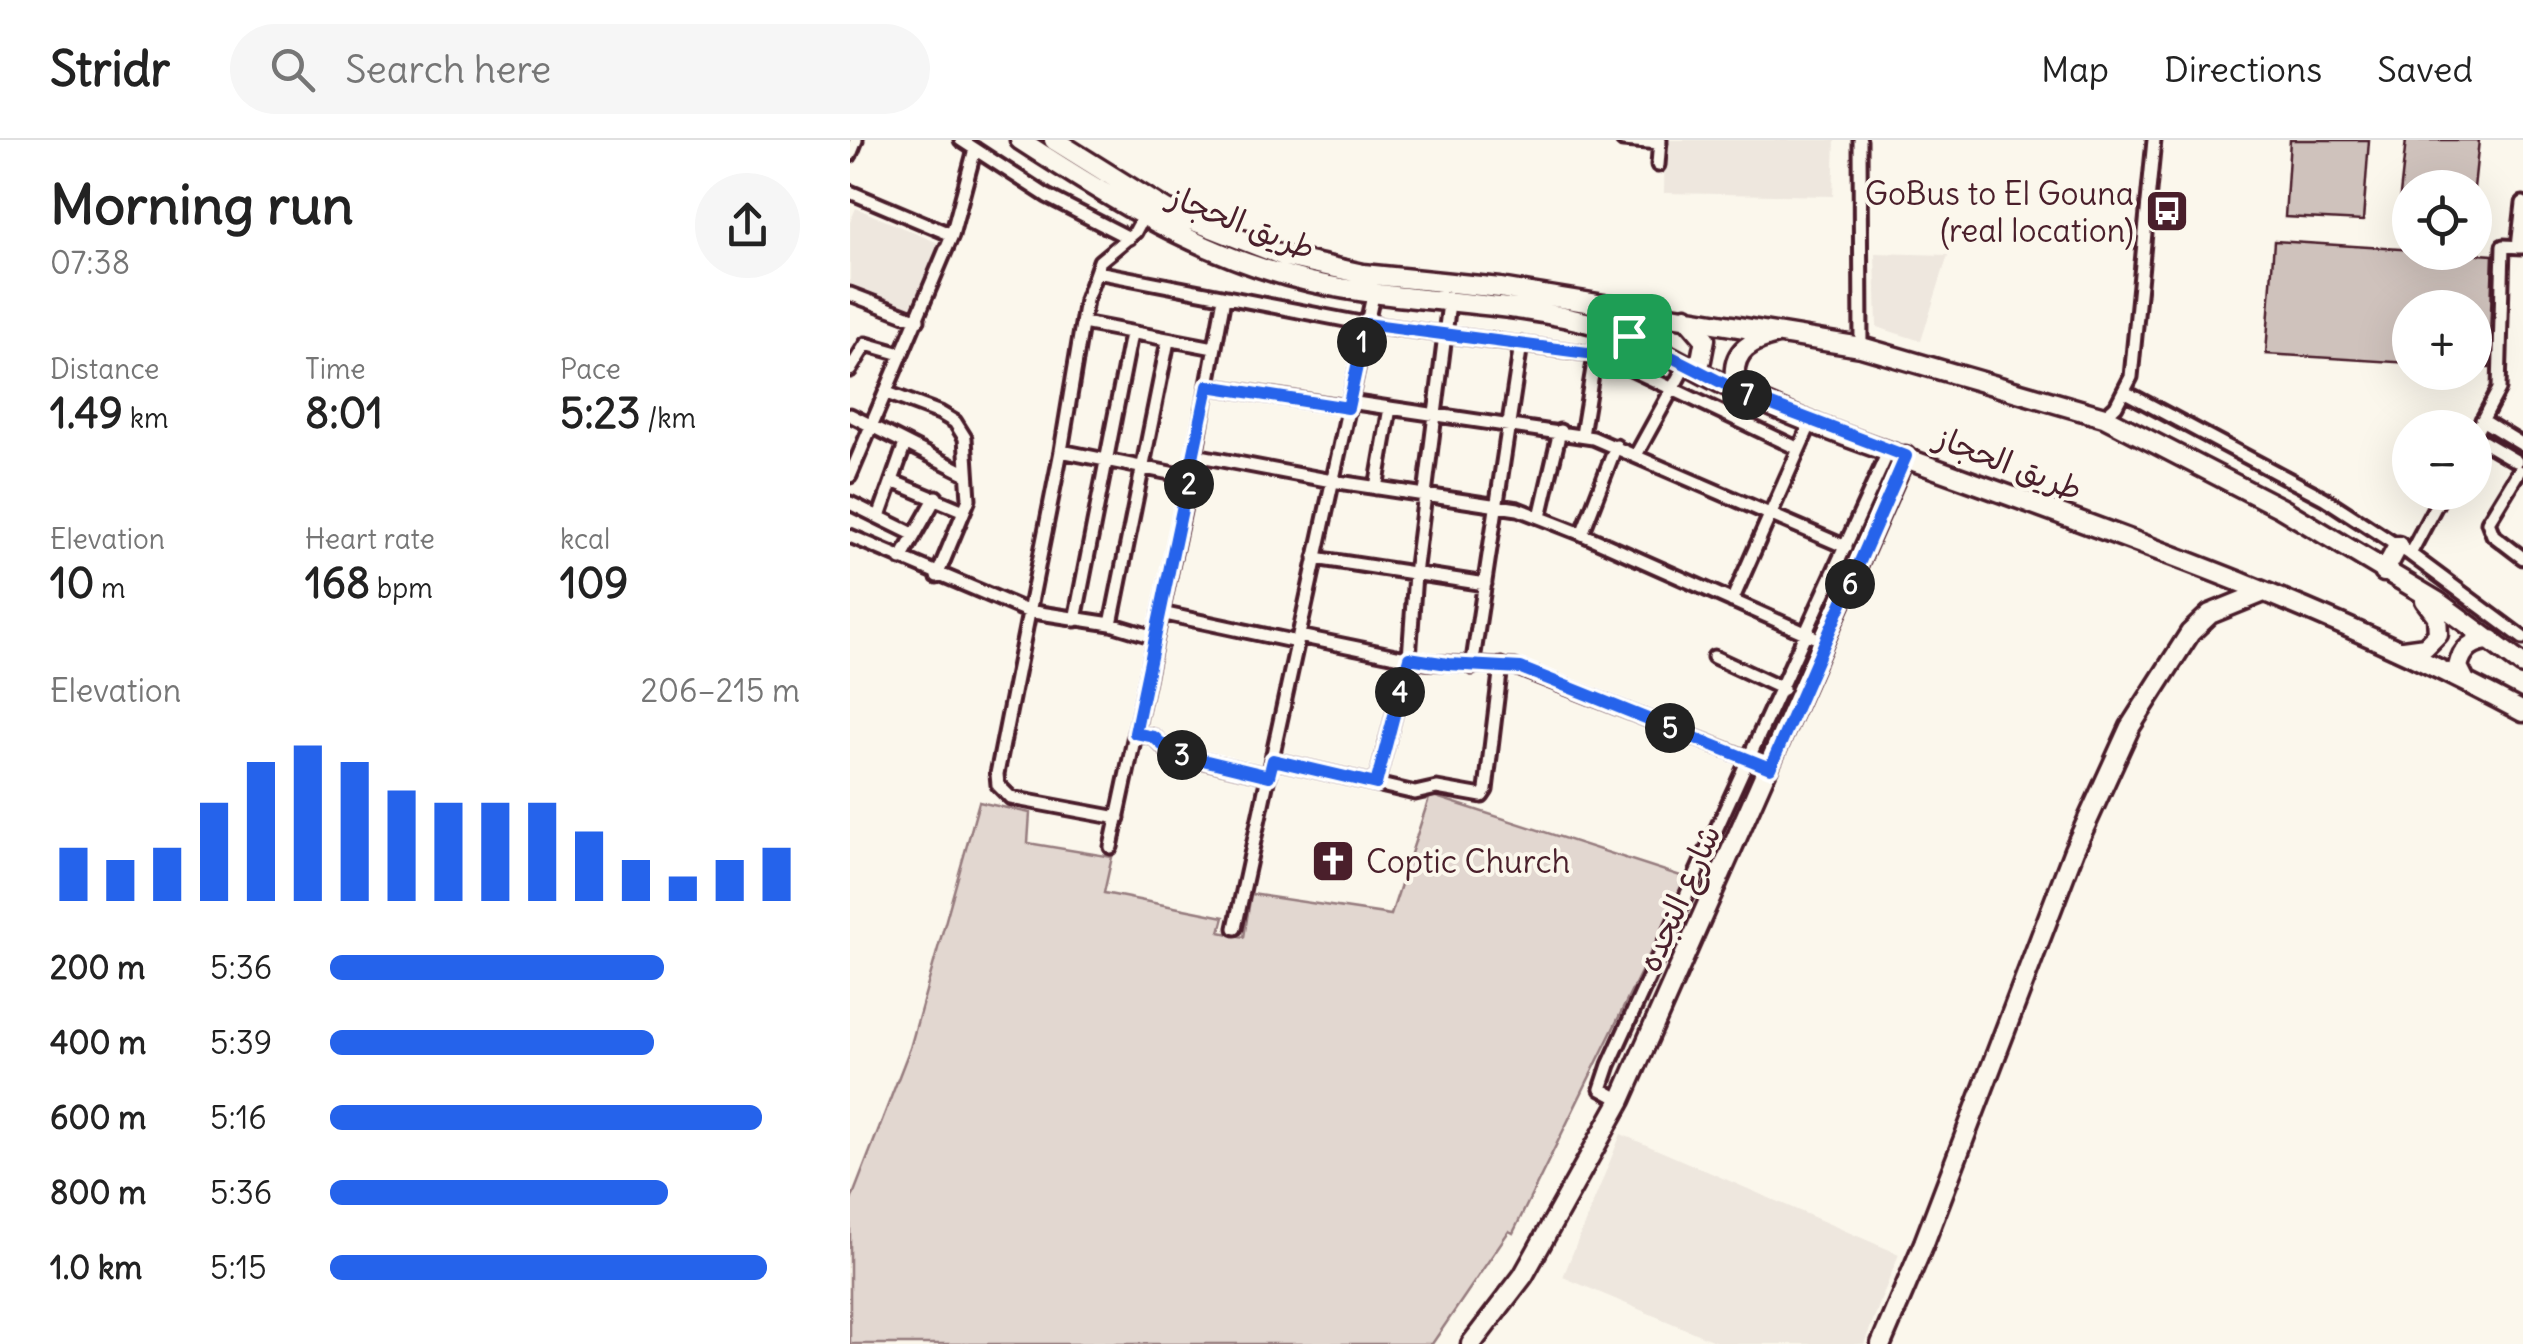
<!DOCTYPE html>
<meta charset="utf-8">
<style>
:root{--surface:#fff;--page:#f6f6f6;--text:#222;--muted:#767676;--line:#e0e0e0;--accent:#2563eb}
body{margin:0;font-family:Delius,"Playpen Sans Arabic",sans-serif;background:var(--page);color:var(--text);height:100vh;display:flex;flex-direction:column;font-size:38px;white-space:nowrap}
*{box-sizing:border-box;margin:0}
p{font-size:32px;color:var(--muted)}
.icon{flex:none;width:55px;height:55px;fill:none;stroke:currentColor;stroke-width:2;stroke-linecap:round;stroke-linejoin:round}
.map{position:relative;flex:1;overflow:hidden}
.sheet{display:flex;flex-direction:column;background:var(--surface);width:850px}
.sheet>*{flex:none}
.tools{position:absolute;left:1542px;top:30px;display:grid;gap:20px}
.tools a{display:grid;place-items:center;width:100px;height:100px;border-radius:50%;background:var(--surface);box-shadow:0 10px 40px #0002;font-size:50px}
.pin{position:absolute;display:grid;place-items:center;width:85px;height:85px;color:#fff;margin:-42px;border-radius:20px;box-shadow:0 5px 15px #0006}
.km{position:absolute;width:50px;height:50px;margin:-25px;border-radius:50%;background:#222;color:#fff;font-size:28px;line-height:50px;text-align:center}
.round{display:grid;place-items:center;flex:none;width:105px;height:105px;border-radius:52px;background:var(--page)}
.overview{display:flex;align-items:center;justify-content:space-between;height:170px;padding:0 50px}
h1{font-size:55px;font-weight:800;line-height:75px}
.figures{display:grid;grid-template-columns:repeat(3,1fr);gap:15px;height:170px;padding:10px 50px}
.figures div{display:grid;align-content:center}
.figures b{font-size:42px;font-weight:800}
.figures small{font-size:28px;font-weight:400}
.figures p{font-size:28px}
.chart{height:280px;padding:20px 50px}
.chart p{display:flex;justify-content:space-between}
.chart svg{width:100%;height:180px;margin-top:10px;stroke:var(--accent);stroke-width:6}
ul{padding:0 50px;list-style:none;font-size:32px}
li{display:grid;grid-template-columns:160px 120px 1fr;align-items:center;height:75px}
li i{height:25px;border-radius:12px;background:var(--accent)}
header{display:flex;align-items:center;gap:60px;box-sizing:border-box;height:140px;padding:0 50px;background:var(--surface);border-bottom:2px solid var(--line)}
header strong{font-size:48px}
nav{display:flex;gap:55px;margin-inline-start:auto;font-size:35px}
.search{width:700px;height:90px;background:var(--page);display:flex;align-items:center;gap:25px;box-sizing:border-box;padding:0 35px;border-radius:55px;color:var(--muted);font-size:38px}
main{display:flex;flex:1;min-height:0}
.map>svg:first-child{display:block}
.built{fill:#eee7de}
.green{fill:#e2d7d0;stroke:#967b7e;stroke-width:2.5}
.building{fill:#cfc2bc;stroke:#4a1f2b;stroke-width:2.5}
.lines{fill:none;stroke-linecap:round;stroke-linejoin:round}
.minor-casing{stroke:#4a1f2b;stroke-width:19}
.primary-casing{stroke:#4a1f2b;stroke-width:25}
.minor{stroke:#fbf7ec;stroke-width:11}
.primary{stroke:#fbf7ec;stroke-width:18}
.route-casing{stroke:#fff;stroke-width:20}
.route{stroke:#2563eb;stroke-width:12}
.labels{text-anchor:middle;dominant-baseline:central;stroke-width:8;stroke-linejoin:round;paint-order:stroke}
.poi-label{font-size:32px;fill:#4a1f2b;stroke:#fbf7ec;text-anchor:end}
.street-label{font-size:32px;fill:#4a1f2b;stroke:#fbf7ec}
</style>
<header>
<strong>Stridr</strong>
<div class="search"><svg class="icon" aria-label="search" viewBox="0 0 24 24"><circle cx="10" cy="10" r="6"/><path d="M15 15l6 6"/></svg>Search here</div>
<nav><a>Map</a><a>Directions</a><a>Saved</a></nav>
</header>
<main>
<section class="sheet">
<div class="overview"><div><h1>Morning run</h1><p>07:38</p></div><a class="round"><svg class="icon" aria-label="share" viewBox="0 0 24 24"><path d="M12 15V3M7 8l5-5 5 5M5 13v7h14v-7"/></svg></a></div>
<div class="figures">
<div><p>Distance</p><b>1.49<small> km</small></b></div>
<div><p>Time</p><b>8:01</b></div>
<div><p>Pace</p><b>5:23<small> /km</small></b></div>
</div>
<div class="figures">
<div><p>Elevation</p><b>10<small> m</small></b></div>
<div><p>Heart rate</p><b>168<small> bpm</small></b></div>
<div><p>kcal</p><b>109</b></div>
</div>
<div class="chart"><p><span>Elevation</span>206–215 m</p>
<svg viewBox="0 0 160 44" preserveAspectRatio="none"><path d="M5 44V31M15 44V34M25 44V31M35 44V20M45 44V10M55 44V6M65 44V10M75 44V17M85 44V20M95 44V20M105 44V20M115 44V27M125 44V34M135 44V38M145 44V34M155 44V31"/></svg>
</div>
<ul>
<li><b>200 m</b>5:36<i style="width:71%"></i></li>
<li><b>400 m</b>5:39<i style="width:69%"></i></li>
<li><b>600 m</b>5:16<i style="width:92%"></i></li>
<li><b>800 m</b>5:36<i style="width:72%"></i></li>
<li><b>1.0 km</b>5:15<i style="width:93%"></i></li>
</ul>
</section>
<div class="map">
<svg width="1673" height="1204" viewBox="0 0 1673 1204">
<rect width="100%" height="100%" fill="#fbf7ec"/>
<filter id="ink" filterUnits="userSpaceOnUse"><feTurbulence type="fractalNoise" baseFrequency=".01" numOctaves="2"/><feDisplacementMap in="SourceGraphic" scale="20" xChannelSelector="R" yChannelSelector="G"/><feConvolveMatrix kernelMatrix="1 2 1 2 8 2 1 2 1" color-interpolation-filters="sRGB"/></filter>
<g filter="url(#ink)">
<path class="built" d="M815 0H985L983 56 814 53Z
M6 68 93 105 64 176 0 149V82Z
M1025 113 1098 115 1071 201 1027 187Z
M771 994 1049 1114 1014 1204H871L713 1137Z"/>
<path class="green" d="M580 655 837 738 663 1093 659 1091 582 1204H0V1063L60 908 129 662 180 673 178 703 262 717 254 753 374 777 370 792 394 797 401 754 541 775Z"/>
<path class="building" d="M1440 0H1519L1513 81 1435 77Z
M1556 0H1629L1624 48H1560V83L1547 82Z
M1424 101 1643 115 1639 228 1625 227V168H1560V223L1416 214Z"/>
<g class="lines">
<g class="minor-casing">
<path id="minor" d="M111 0 197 56 279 98
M773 0 810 3
M1010 0 1011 207
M0 15 6 0
M808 25 810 0
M0 52 102 95
M1668 107 1673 63
M247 132 516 184 751 215 949 309
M0 154 68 180
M233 183 364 208
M0 230 16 204 51 214
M358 246 497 267
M1275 252 1474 358 1560 414 1673 498
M37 253 90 273 105 282 115 298 119 359 87 436
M499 262 743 298 996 407
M0 275 117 334
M1254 277 1266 266 1281 237 1304 0
M1632 280 1673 305
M1625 294 1649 249 1653 106 1673 107
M732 295 750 186
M1625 297 1666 321
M211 311 340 337
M345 315 482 341 668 369 732 394 964 497
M786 315 836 224
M1669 331 1638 382 1643 395 1673 418
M0 336 102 95 125 9
M42 341 114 371
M526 348 540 268
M0 363 63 394
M29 377 55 304
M690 377 710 291
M732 394 766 306
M0 396 177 471 261 484 304 497
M1560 414 1593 352
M465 418 635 444
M51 419 86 357
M882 461 961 282
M311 473 447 502
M225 480 281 194
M261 484 318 201
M449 496 575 522 665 527 907 622
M864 517 933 549
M622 527 671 204
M285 593 304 597 320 613 419 636
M423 620 565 653 587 648 632 656 636 650 651 525
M526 644 559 518 565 434 599 163
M268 678 161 658 148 645 147 634 211 311 236 160 250 121 285 92 293 77
M261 707 345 315 374 158
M385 788 524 151
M771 960 751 949 759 925 1039 310"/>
</g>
<g class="primary-casing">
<path id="primary" d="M170 0C261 59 354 118 461 142 556 164 657 159 750 186 795 199 834 225 875 245 914 264 955 281 995 296 1224 380 1458 456 1673 572
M204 0 316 70 436 117 513 134 650 148 1011 207 1254 277 1431 368 1588 462 1673 525
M836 177 855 199 851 220 840 227
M896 254 885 239C882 210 902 200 927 194
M1534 432 1548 406
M1553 510 1575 507 1588 494 1587 476 1575 460
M1615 541 1608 527C1612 509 1623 500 1642 500
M621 1204 673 1136 771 960 1055 316
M1031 1204 1074 1103 1224 710 1280 587 1340 493 1360 474 1414 452"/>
</g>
<use href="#minor" class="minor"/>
<use href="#primary" class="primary"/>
</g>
</g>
<g class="lines" filter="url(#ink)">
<g class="route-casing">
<path id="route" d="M516 184 745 214 750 186 800 206 898 256 1056 316 920 628 671 528 598 524 559 518 526 644 423 620 419 636 320 612 304 597 285 593 358 246 498 268Z"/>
</g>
<use href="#route" class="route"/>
</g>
<defs>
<g id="bus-square" transform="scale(2.25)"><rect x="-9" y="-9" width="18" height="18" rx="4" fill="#4a1f2b" stroke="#fbf7ec"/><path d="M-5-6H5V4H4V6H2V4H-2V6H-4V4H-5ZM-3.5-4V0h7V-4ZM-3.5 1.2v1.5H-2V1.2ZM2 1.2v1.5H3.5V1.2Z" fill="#fff"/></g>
<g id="church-square" transform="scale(2.25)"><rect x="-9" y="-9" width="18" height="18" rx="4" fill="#4a1f2b" stroke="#fbf7ec"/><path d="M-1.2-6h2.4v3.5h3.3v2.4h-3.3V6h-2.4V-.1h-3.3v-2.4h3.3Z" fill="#fff"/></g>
</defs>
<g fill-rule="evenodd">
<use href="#bus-square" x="1317" y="71"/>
<use href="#church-square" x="483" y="721"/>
</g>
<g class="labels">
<g class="poi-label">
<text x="1284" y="53">GoBus to El Gouna<tspan x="1284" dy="37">(real location)</tspan></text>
<text x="516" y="721" text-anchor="start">Coptic Church</text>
</g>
<g class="street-label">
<text transform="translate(392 82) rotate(21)">طريق الحجاز</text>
<text transform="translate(1159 323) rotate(21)">طريق الحجاز</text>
<text transform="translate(829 758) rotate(-66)">شارع النجده</text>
</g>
</g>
</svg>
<div class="tools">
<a><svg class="icon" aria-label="locate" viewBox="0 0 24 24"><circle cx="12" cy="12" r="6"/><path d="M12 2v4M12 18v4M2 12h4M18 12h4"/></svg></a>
<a>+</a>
<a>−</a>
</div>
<div class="pin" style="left:779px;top:196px;background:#1e9e55"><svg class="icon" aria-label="arrive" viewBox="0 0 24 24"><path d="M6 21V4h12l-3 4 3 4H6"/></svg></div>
<b class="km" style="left:512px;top:202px">1</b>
<b class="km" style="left:339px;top:344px">2</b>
<b class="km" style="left:332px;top:615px">3</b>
<b class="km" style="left:550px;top:552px">4</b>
<b class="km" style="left:820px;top:588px">5</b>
<b class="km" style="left:1000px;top:444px">6</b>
<b class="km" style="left:897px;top:255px">7</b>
</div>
</main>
